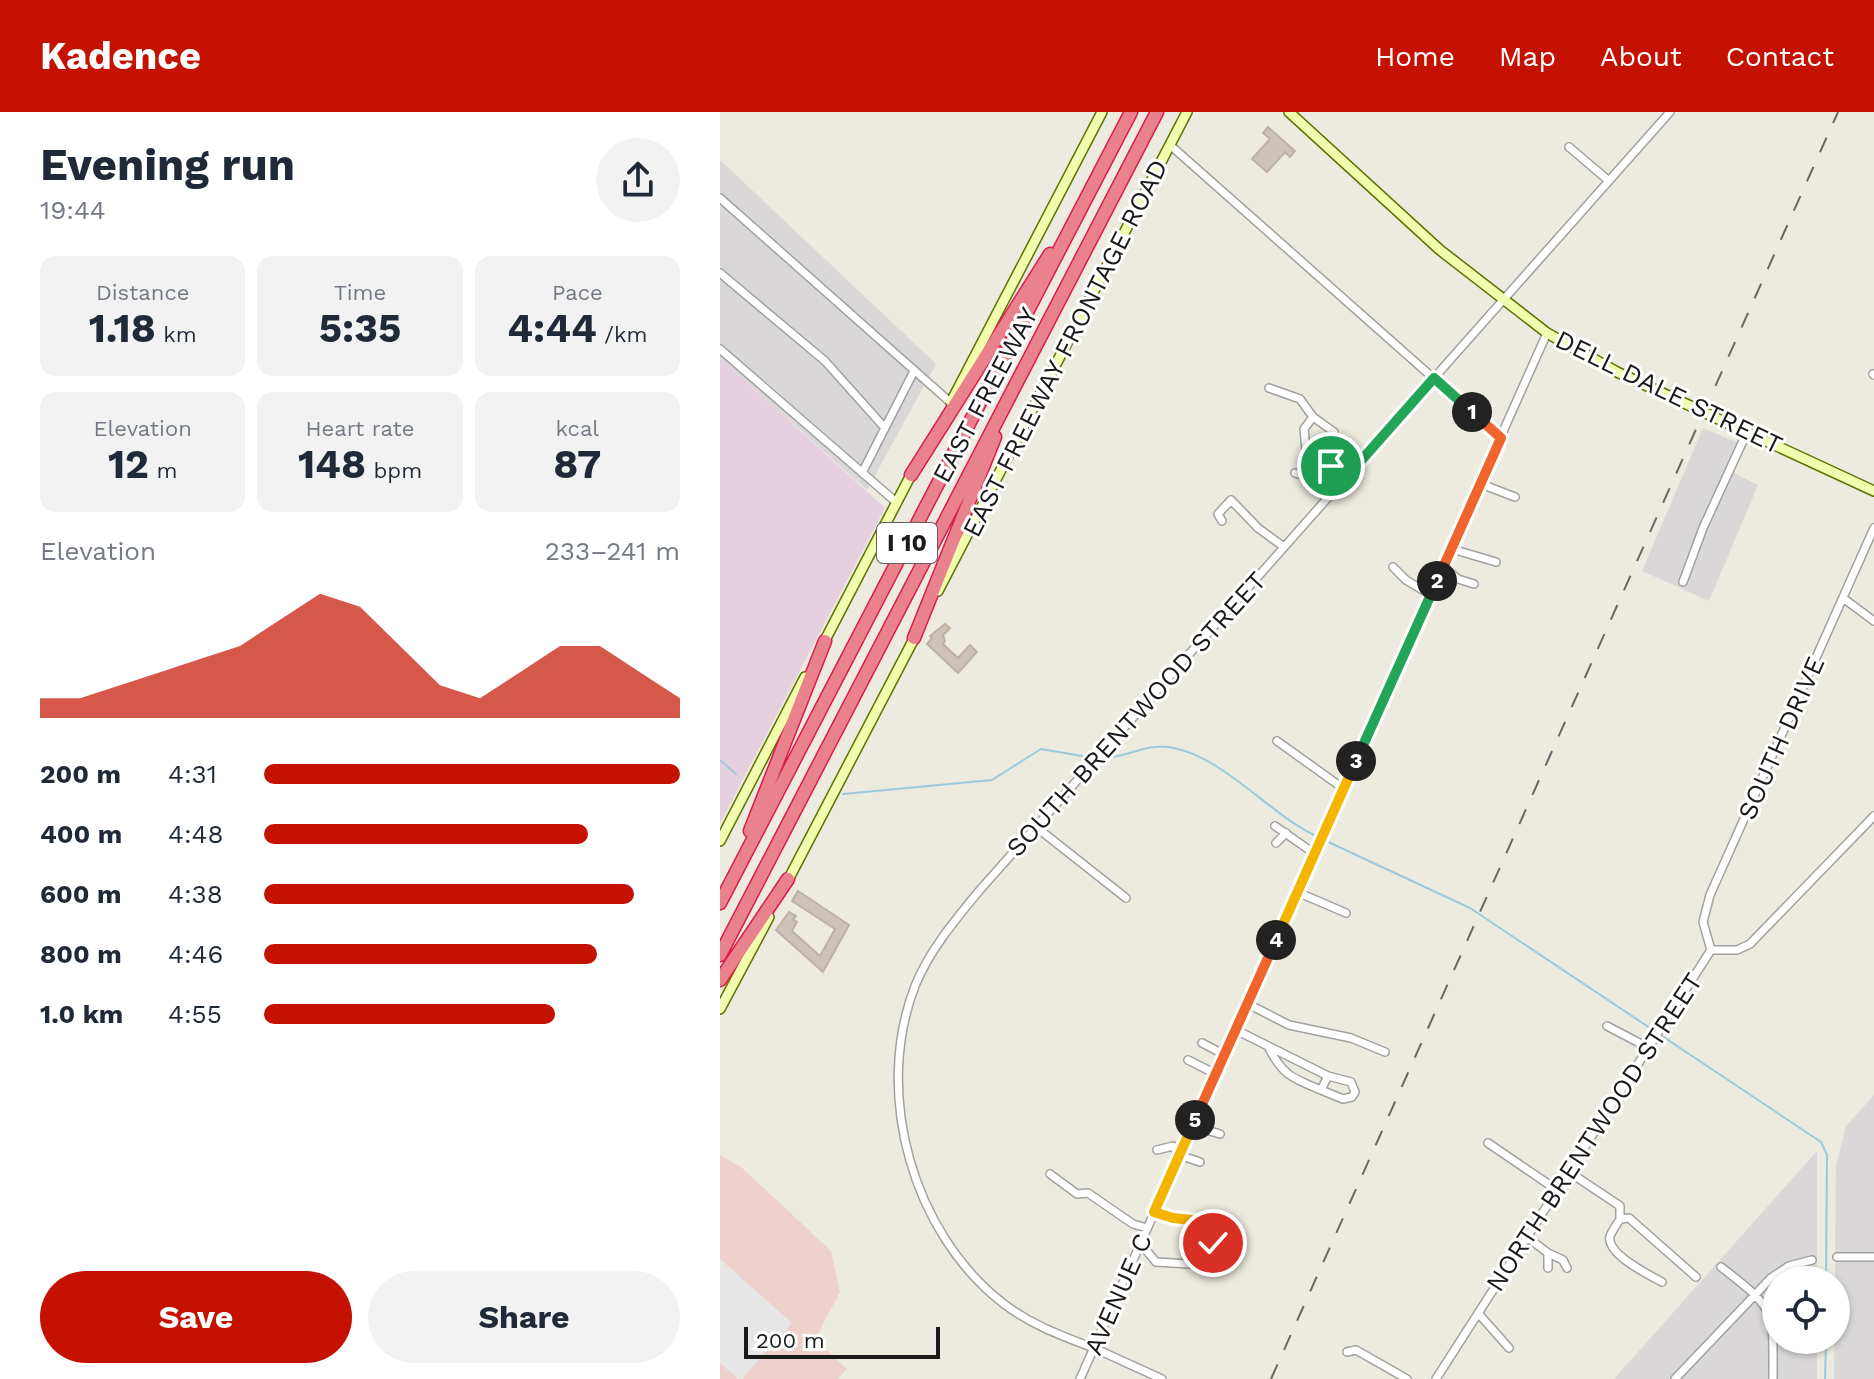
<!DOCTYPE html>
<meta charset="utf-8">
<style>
:root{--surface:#fff;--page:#f2f2f3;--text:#1f2937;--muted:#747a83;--accent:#c51200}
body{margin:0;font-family:"Work Sans",sans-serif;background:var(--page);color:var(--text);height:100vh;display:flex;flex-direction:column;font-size:30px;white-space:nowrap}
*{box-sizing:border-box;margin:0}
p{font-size:26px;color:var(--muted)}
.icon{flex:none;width:44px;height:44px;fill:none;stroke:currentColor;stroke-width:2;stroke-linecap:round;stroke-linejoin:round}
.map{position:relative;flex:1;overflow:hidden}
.sheet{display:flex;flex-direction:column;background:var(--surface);width:720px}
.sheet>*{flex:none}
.buttons{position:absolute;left:1042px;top:1154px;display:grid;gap:16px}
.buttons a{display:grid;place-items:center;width:88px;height:88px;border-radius:50%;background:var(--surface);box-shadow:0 2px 6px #0004;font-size:40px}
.scale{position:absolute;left:24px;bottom:20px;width:196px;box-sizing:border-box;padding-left:8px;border:4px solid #1a1a1a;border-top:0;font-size:22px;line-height:28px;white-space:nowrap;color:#1a1a1a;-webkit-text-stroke:6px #fff;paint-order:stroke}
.pin{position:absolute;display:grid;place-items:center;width:68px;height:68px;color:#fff;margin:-34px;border:4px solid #fff;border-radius:50%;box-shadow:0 2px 8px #0007}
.km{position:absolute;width:40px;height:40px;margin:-20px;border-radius:50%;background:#222;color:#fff;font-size:22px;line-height:40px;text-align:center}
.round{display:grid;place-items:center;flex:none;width:84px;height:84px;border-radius:42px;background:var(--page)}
.summary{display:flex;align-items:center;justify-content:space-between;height:136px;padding:0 40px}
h1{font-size:44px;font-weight:700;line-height:60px}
.figures{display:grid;grid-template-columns:repeat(3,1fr);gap:12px;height:136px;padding:8px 40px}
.figures div{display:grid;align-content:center;border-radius:16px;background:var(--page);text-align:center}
.figures b{font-size:40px;font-weight:700}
.figures small{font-size:22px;font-weight:400}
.figures p{font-size:22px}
.chart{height:224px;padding:16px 40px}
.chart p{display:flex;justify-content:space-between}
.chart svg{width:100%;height:144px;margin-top:8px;fill:var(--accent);opacity:.7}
.action{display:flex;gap:16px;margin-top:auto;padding:16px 40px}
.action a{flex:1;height:92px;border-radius:48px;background:var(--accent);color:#fff;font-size:32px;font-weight:700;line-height:92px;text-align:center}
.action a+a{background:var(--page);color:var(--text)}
ul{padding:0 40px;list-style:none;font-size:26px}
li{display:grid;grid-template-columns:128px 96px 1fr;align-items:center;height:60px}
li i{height:20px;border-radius:10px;background:var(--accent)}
header{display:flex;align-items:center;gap:48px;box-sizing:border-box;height:112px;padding:0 40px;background:var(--accent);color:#fff}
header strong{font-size:38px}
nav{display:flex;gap:44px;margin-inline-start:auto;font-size:28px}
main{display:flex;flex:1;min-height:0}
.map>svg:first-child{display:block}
.residential{fill:#d9d7d7}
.commercial{fill:#efd1cc}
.industrial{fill:#e6d0e0}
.parking{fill:#e6e6e6}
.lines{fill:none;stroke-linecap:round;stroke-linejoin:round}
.stream{stroke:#9dc9dd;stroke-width:2}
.building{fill:#cdc3b8;stroke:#bfb1a1;stroke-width:2}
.street-casing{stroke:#a1a1a1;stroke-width:10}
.secondary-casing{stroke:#5c7300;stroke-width:12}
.highway-casing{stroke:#db1c4c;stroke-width:15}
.street{stroke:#fff;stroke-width:7}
.secondary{stroke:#f1fcae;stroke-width:9}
.highway{stroke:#e9828c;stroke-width:12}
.rail{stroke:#686868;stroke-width:2;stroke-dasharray:16 16;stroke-linecap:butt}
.split-1-casing{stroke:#fff;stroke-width:16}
.split-2-casing{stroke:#fff;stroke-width:16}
.split-3-casing{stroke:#fff;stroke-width:16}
.split-4-casing{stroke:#fff;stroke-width:16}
.split-5-casing{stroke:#fff;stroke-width:16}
.split-6-casing{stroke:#fff;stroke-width:16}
.split-1{stroke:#22a559;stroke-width:10}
.split-2{stroke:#f0652b;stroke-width:10}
.split-3{stroke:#22a559;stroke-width:10}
.split-4{stroke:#f5b400;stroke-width:10}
.split-5{stroke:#f0652b;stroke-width:10}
.split-6{stroke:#f5b400;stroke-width:10}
.labels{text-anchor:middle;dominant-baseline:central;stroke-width:6;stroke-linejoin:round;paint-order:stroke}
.shield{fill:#fff;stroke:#5f5f5f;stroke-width:2}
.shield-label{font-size:24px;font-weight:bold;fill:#1a1a1a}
.street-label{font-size:26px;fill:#1a1a1a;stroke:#fff}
</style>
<header>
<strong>Kadence</strong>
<nav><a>Home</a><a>Map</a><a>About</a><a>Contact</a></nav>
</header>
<main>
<section class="sheet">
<div class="summary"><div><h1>Evening run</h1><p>19:44</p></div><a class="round"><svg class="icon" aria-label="share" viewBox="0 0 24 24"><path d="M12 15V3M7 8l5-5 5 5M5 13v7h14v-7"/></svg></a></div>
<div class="figures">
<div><p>Distance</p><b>1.18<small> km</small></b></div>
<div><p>Time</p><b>5:35</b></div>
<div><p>Pace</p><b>4:44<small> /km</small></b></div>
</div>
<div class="figures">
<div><p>Elevation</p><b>12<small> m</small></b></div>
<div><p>Heart rate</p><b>148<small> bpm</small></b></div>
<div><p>kcal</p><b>87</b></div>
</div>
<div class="chart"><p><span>Elevation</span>233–241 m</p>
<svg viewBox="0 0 160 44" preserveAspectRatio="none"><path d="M0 44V38L10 38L20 34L30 30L40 26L50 22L60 14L70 6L80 10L90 22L100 34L110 38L120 30L130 22L140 22L150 30L160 38V44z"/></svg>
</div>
<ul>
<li><b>200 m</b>4:31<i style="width:100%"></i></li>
<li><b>400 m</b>4:48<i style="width:78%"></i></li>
<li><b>600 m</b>4:38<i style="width:89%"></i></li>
<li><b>800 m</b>4:46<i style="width:80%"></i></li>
<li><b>1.0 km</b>4:55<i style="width:70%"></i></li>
</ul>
<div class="action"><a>Save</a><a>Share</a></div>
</section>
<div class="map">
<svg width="1154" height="1267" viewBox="0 0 1154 1267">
<rect width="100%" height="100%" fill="#edeadf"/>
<path class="residential" d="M0 48 216 252 147 378 0 246Z
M983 316 1026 334 1014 361 1038 373 989 489 922 459Z
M1154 983V1267H1114L1116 1054 1126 1014Z
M1097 1039V1168H1056V1228H1097V1267H894Z"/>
<path class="commercial" d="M0 1043 21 1055 111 1139 120 1180 95 1227 127 1257 117 1267H0Z"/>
<path class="industrial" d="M0 246 165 396 0 711Z"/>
<path class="parking" d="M0 1147 72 1211 22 1267H18L0 1251Z"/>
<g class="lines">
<path class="stream" d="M380 646C407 647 423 630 454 636 506 647 550 703 598 725
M0 648 16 662
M123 682 272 668 321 637 374 646
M604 728 750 796 1101 1030 1107 1043 1106 1168
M1105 1267 1106 1228"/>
</g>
<path class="building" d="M548 15 575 39 570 45 565 40 547 60 532 47 550 27 543 21Z
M225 512 230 516 223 523 225 529 223 532 238 546 250 533 257 540 238 561 207 532 212 526 210 524Z
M78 779 129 813 103 860 56 818 69 800 76 804 73 808 77 810 72 819 100 844 115 817 72 789Z"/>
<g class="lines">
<g class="street-casing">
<path id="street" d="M450 33 781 326
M849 35 889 69
M0 86 230 290
M0 161 105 249 164 315
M0 237 176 390
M1153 262 1154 263
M549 276 580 287 593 305 614 320
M611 354 631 360
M594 358 601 368 615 378
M142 361 194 259
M575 361 588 365 594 358 597 345 586 337 584 317 593 305
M761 372 795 385
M502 409 498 402 511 388 538 416 564 435
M732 437 776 450
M673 455 686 468 711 483
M723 455 738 467 754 472
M963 470 983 416 1027 320
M1123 486 1154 509
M557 629 624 677
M555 714 595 742
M316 715 406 786
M556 731 566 721
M577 780 626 801
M991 838 983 810 990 783 1154 416
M528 892 569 913 631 926 665 940
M887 914 929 936
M516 918 608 964 601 978C572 966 562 963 548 934
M482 931 505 943
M468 948 496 962
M601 978 623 987 632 985 635 980 631 970 608 964
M473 1014 500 1022
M768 1031 837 1078
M437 1038 453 1034 459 1043 480 1050
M849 1060 900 1094V1107
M330 1062 357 1082 368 1081 413 1112 427 1116
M434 1100 453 1106 482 1109 493 1131
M807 1125 828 1141V1156
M420 1131 436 1150 469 1152
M828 1141 843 1148 847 1156
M1117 1145H1154
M1001 1155C1057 1198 1053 1198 1053 1267
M942 1170C929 1163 886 1142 890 1124 892 1119 897 1112 900 1107L909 1106 976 1165
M758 1201 789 1236
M627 1240 636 1238 687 1267
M360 1267 827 221
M442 1267C420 1257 398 1247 376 1237 343 1224 313 1214 284 1192 193 1122 153 982 195 874 209 839 235 808 259 779L950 0
M716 1267 991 838H1017L1030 832 1154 704
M955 1267 1051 1166 1069 1154 1092 1148"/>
</g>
<g class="secondary-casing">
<path id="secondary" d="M569 0 720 138 827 221 897 260 1154 379
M231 290 382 0
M218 479 467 0
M102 534 193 359
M0 729 85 565
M67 770 197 521
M0 897 49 805"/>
</g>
<g class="highway-casing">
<path id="highway" d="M191 363 330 142
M194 526 275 325
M30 719 105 529
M0 791 411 0
M0 843 437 0
M0 868 68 767"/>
</g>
<use href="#street" class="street"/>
<use href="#secondary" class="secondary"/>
<use href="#highway" class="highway"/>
<path class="rail" d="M551 1267 1118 0"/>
</g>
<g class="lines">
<g class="split-1-casing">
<path id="split-1" d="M611 354 631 360 714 266 752 300"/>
</g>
<g class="split-2-casing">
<path id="split-2" d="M717 469 781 326 752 300"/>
</g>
<g class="split-3-casing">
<path id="split-3" d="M636 649 717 469"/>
</g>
<g class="split-4-casing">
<path id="split-4" d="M556 828 636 649"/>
</g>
<g class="split-5-casing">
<path id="split-5" d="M475 1008 556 828"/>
</g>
<g class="split-6-casing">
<path id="split-6" d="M475 1008 434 1100 453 1106 482 1109 493 1131"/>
</g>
<use href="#split-1" class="split-1"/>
<use href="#split-2" class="split-2"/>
<use href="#split-3" class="split-3"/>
<use href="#split-4" class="split-4"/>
<use href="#split-5" class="split-5"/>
<use href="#split-6" class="split-6"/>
</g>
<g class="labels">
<rect class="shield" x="157" y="411" width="60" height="40" rx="6"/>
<g class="shield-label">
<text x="187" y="431">I 10</text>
</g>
<g class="street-label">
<text transform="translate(345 236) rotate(-63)">EAST FREEWAY FRONTAGE ROAD</text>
<text transform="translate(949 280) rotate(26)">DELL DALE STREET</text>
<text transform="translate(265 283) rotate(-62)">EAST FREEWAY</text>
<text transform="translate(416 602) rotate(-48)">SOUTH BRENTWOOD STREET</text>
<text transform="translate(1061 626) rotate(-66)">SOUTH DRIVE</text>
<text transform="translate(874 1020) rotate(-57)">NORTH BRENTWOOD STREET</text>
<text transform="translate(398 1182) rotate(-66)">AVENUE C</text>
</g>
</g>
</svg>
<div class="buttons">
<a><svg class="icon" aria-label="locate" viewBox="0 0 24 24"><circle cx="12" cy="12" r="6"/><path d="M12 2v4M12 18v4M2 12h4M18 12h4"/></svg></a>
</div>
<div class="scale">200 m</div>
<div class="pin" style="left:611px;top:354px;background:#1e9e55"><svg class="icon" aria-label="arrive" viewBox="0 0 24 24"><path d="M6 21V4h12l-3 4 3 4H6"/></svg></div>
<div class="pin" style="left:493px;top:1131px;background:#d93025"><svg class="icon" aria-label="check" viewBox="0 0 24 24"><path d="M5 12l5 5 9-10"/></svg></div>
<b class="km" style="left:752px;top:300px">1</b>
<b class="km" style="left:717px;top:469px">2</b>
<b class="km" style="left:636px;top:649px">3</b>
<b class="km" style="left:556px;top:828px">4</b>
<b class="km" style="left:475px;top:1008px">5</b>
</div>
</main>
